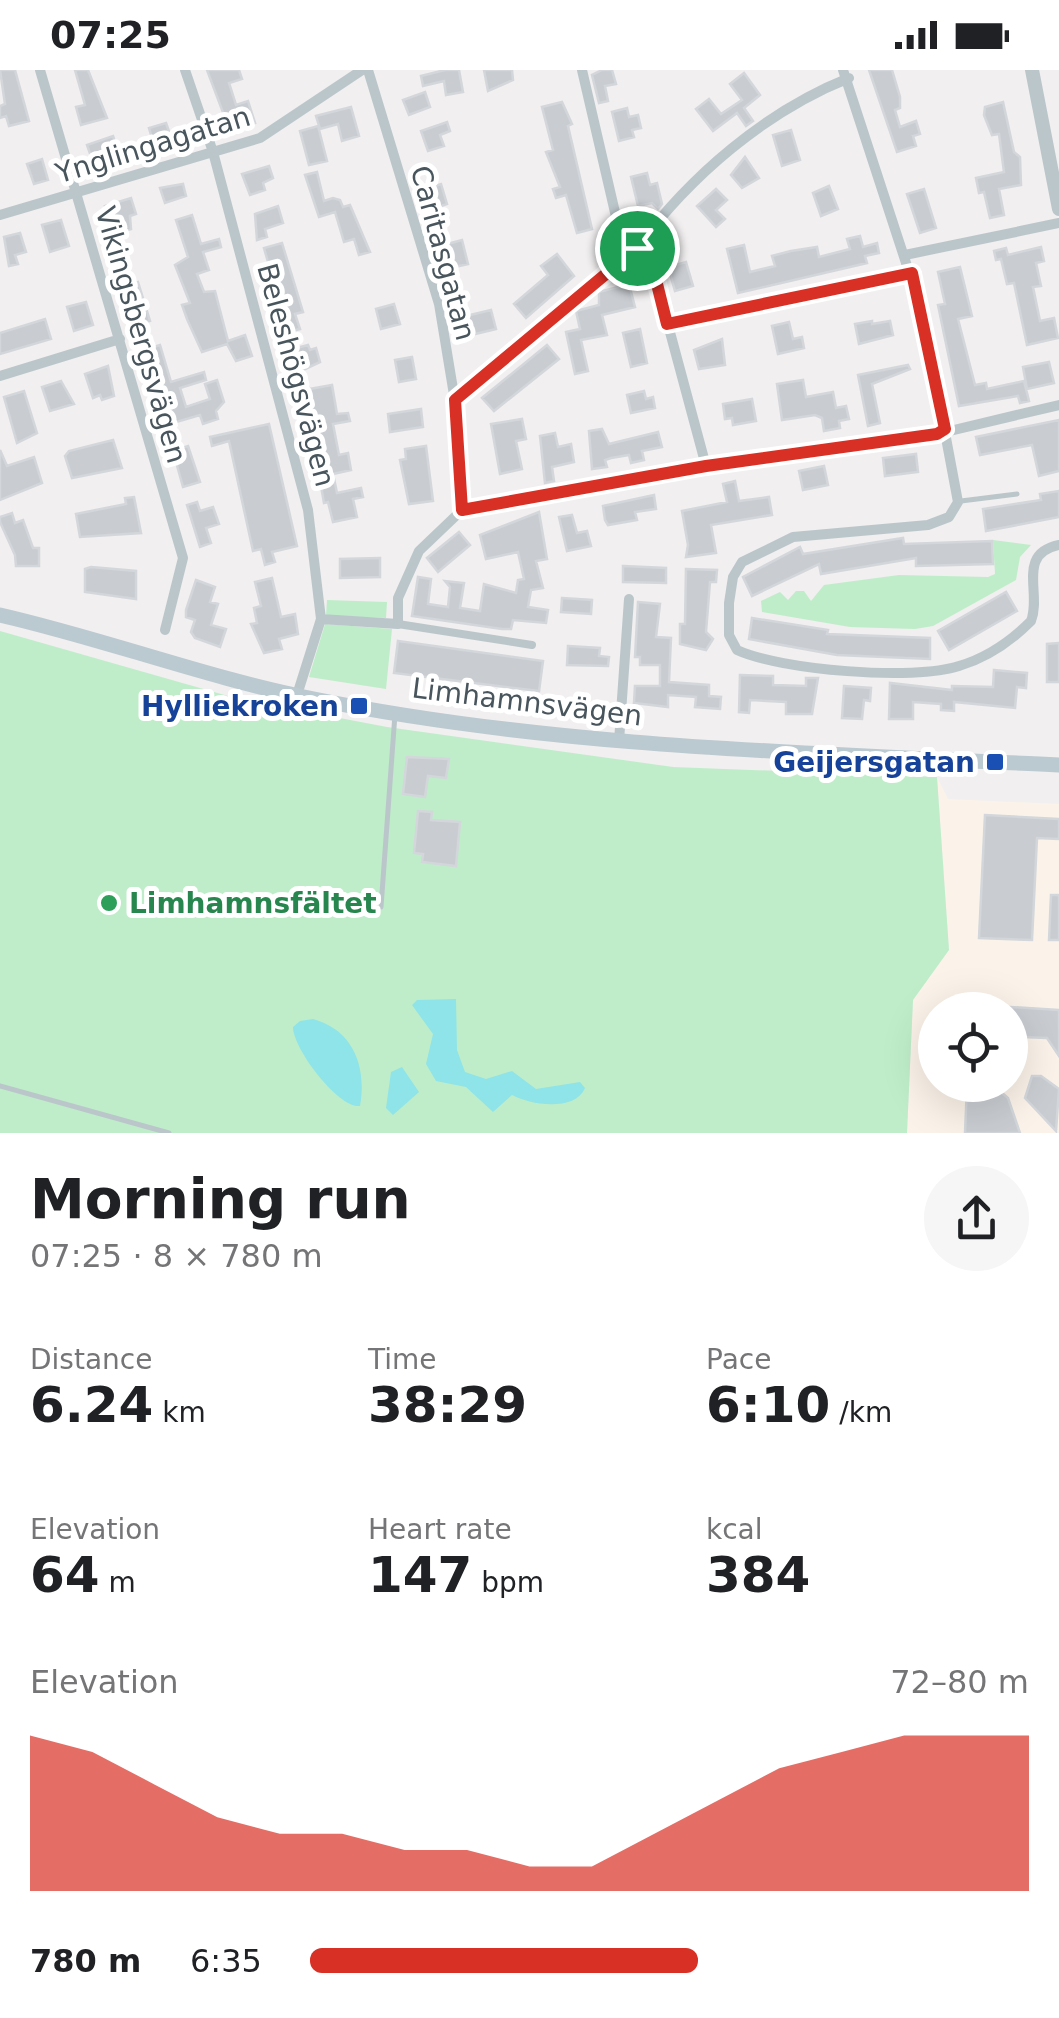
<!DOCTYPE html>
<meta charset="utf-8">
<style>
:root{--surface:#fff;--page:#f6f6f6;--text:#202124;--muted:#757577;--accent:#d93025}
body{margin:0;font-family:"DejaVu Sans",sans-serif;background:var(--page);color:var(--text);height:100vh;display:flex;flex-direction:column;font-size:38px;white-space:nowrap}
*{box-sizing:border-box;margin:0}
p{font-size:32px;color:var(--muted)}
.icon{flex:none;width:55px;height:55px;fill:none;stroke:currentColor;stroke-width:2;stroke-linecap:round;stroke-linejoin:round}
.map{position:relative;height:1063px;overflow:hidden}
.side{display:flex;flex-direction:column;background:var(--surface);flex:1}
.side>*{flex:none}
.buttons{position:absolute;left:918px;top:922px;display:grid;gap:20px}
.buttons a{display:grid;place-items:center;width:110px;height:110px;border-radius:50%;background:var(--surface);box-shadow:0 10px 40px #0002;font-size:50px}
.pin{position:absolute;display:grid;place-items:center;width:85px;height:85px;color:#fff;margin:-42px;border:5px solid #fff;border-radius:50%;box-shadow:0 2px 10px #0007}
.round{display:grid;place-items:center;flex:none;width:105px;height:105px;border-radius:52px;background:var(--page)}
.headline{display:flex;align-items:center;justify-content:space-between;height:170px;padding:0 30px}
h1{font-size:55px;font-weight:600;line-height:75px}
.figures{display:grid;grid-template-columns:repeat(3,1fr);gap:15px;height:170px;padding:10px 30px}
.figures div{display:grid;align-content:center}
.figures b{font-size:50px;font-weight:600}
.figures small{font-size:28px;font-weight:400}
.figures p{font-size:28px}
.chart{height:280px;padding:20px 30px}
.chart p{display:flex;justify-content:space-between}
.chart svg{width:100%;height:180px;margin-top:10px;fill:var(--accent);opacity:.7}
ul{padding:0 30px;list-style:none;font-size:32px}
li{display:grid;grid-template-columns:160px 120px 1fr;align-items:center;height:75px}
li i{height:25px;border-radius:12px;background:var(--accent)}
.status{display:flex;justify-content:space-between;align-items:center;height:70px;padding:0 50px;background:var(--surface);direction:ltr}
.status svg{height:28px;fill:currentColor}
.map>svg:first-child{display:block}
.commercial{fill:#fbf3e9;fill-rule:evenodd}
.green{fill:#bfedc9}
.water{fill:#8ee4e8}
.building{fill:#c9cdd1;stroke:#d3d6da;stroke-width:2.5}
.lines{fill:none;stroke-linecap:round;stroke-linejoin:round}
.service{stroke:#bbc6cb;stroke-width:5}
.pedestrian{stroke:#bbc6cb;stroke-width:8}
.minor{stroke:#bbc6cb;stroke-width:10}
.tertiary{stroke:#bbc6cb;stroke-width:14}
.secondary{stroke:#bbc9d0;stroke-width:15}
.route-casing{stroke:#fff;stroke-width:20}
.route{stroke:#d93025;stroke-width:12}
.transit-dot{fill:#1a4fb4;stroke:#fff;stroke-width:4}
.leisure-dot{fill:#2e9e5b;stroke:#fff;stroke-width:4}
.labels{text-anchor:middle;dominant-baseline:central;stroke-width:10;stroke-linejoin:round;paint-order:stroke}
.street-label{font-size:28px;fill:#48555c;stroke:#fff}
.transit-label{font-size:28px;font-weight:bold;fill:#164399;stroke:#fff;text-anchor:end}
.leisure-label{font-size:28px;font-weight:bold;fill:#27864d;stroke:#fff;text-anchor:start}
</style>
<div class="status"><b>07:25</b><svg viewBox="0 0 49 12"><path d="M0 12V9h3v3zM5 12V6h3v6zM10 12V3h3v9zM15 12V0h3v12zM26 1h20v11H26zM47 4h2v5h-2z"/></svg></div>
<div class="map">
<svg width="1059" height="1063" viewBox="0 0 1059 1063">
<rect width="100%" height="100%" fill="#f1efef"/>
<path class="commercial" d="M937 707 948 729 1059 734V1063H907L913 930 949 880ZM935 940H1010V1015H935Z"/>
<path class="green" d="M993 470 1031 475 1020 487 1016 510 933 556 915 559 850 557 762 542 761 531 780 522 788 530 796 521H804L811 531 824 515 899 505 988 507 995 504Z
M327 530 387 532 386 548 326 546Z
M325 554 392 559 386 619 309 607Z
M0 561 235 628 387 657 673 697 937 707 949 880 913 930 907 1063H0Z"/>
<path class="water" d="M456 929 457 980 465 1002 486 1009 512 1001 536 1019 580 1012 585 1018C575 1042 530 1035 512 1025L493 1042 466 1017 436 1011 426 994 433 964 412 935 417 930Z
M313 949C353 960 367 996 360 1036 339 1039 293 979 293 957L300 951Z
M402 997 419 1022 393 1045 386 1038 391 1002Z"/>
<path class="building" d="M0 0H15L29 51 9 56 6 46 0 48V36L5 34Z
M75 0H88L107 48 81 55 76 37 85 35Z
M207 0H239L242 9 229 13 236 35 248 31 255 53 230 61Z
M445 0H459L463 22 446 25 444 11 423 16 421 6Z
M484 0H512L513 10 488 21Z
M602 0H612L616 14 605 16 608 31 599 33 592 5Z
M869 0H892L900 27V38L895 40 900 57 916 51 920 64 913 66 916 76 897 82Z
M744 3 760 25 744 38 753 51 746 56 737 43 713 61 696 39 709 29 721 44 742 30 730 14Z
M425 22 430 37 409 45 403 30Z
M562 32 572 54 568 56 592 159 577 163 566 125 556 128 553 119 560 117 546 82 553 80 542 37Z
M1003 32 1014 82 1020 87 1021 115 999 119 1004 145 990 148 984 122 979 123 976 108 1004 102 999 64 992 65 984 45 985 37Z
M351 37 359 66 342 71 338 54 320 59 316 46Z
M627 38 629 47 638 45 641 58 632 60 634 67 619 71 612 42Z
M447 52 450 61 440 65 444 76 428 81 421 61Z
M166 53 173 73 155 78 149 58Z
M318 56 327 91 309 95 300 61Z
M791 60 800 90 782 96 773 65Z
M113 66 119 84 93 92 87 75Z
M745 87 759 108 742 118 731 105Z
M42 89 48 110 34 114 27 94Z
M269 96 273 108 263 113 265 120 250 125 242 104Z
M317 102 324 131 333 128 340 130 343 137 350 135 370 182 359 185 354 169 344 172 335 142 319 147 305 105Z
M647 103 650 115 657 113 662 134 658 139 652 133 638 136 631 107Z
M183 114 186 126 165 133 160 118Z
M441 114 447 134 433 139 426 119Z
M829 116 838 139 821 146 813 123Z
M716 119 727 130 716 140 725 149 716 157 697 136Z
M924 119 936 158 920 163 907 124Z
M131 128 136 144 130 146 131 159 114 164 105 136Z
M278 136 283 153 265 159 267 167 257 170 255 144Z
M192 145 201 174 219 169 221 177 203 182 209 200 197 204 204 222 215 221 228 271 245 265 252 286 236 291 227 274 202 282 187 249 182 235 190 233 175 195 188 187 176 150Z
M61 150 69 176 50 182 42 155Z
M20 163 26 182 15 185 18 194 9 196 4 167Z
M860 166 863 177 877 173 879 183 865 186 867 193 738 223 727 179 744 175 750 202 775 196 772 186 791 181 817 177 819 187 850 179 847 169Z
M462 170 468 194 446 199 440 176Z
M282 173 303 242 295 244 300 259 288 262 264 178Z
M1041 177 1044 191 1036 193 1041 216 1033 217 1040 251 1054 248 1058 268 1027 275 1014 213 1007 214 1001 189 996 190 994 181 1006 178 1008 185Z
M557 184 574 206 526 248 514 234 548 205 541 196Z
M686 192 693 216 675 221 668 197Z
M960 197 972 246 958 249 975 315 986 313 987 319 1024 311 1029 331 1020 333 1018 326 959 336 938 235 945 234 938 202Z
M138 212 150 251 136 255 124 217Z
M629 214 635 237 602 245 607 265 581 270 588 301 575 304 566 262 580 259 576 241 599 235V222Z
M86 232 93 255 74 261 67 237Z
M394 234 400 254 381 259 376 239Z
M491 240 496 259 467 266 462 247Z
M45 249 51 269 0 284V263Z
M872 251V254L890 251 893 265 859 274 855 254Z
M789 252 793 269 802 267 804 278 778 284 772 256Z
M640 259 647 293 631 297 623 263Z
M722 269 725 295 699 299 694 280Z
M160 275 171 312 204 302 206 310 180 318 186 337 210 329 205 314 217 310 224 332 216 341 218 349 203 354 200 345 173 353 160 316 151 319 143 280Z
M308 275 310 280 316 278 320 292 299 302 293 279Z
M547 275 559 289 494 341 482 328Z
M412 287 416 309 399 312 395 290Z
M1049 292 1054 313 1027 319 1023 297Z
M908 295 910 299 872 314 880 353 868 356 858 305Z
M108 296 114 326 102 330 100 325 93 328 85 304Z
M803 310 806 327 833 322 836 338 846 336 849 349 839 351 840 358 824 361 822 348 815 345 782 350 777 314Z
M61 311 74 334 50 341 42 317Z
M332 315 337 344 348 343 350 351 333 354 339 385 348 383 351 400 333 404 337 423 361 418 363 427 353 429 357 447 333 452 328 432 324 433 304 320Z
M24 321 37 363 17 373 4 327Z
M644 321 646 329 653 327 655 338 631 343 627 325Z
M752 329 756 351 733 355 732 348 725 349 723 334Z
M421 339 423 357 390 362 388 344Z
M522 349 526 369 516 371 522 399 500 404 491 354Z
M1059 350V401L1039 406 1032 375 980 385 976 367Z
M269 354 297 476 272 482 275 492 265 495 261 479 253 481 229 371 212 376 210 367Z
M602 359 609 374 658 362 662 377 642 381 644 390 631 393 629 385 611 388 605 390 607 397 592 399 589 361Z
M555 363 558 377 571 374 574 392 552 397 554 411 545 413 540 366Z
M113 370 122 398 72 408 65 386 69 381Z
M188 376 200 412 183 417 173 381Z
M426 376 433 431 409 434 400 390 406 389 405 379Z
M0 380 7 396 34 387 42 413 0 430Z
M916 384 918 402 885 406 883 388Z
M824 396 828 415 803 420 799 401Z
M735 411 739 431 769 427 772 445 711 455 716 483 686 487 688 475 682 441 727 432 723 414Z
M1059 421V447L986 461 983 439 1041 430 1040 424Z
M654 425 656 439 635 442 637 450 608 455 605 450 603 436Z
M134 427 141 463 80 467 76 444 126 434 125 428Z
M197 432 200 441 213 437 219 454 206 458 211 473 200 477 187 435Z
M539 442 547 489 536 491 543 518 531 520 528 537 548 540 546 553 513 550 511 559H502L412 546 418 507 431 509 428 534 448 537 450 517 445 511 464 513 460 538 480 541 484 514 516 523 518 510 524 509 518 482 486 489 480 465Z
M12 443 15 453 23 450 33 478H39V496H16L15 485 0 452V447Z
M572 445 577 463 587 461 591 476 567 481 559 447Z
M459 462 470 475 438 502 427 488Z
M903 468 904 474 992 471 993 494 916 496V488L821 504 819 494 752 526 743 507 800 477 803 484Z
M380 488V507L340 508V489Z
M623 496 666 498V513L623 512Z
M91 497 136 501V529L85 522V499Z
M686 499 717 500 716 512H710L706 562 713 569 706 580 680 574V554H685Z
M272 508 281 547 295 544 298 564 279 569 282 579 264 583 251 554 257 553 254 538 261 536 255 512Z
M196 510 215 517 210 532 218 534 211 555 226 559 220 577 195 568 191 562 195 550 186 547V540Z
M1006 522 1017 541 949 580 938 561Z
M562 528 592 530 591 544 561 542Z
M638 532 660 534 656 567 671 568 669 612 709 615V626L721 627 720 639 695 637 696 627 668 625V637L634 633 635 616H660V595H640V587H635Z
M752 548 828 560 827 564 930 568V589L837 585 749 569Z
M398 571 543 591 539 621 394 603Z
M1059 573V612H1047V574Z
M568 576 600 578 599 586 609 587 608 596 567 595Z
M994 600 1027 603 1026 618 1017 617 1015 638 954 632V641L941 640V634L913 632V649H889L890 613 952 620V616L993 617Z
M740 605 773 606V615L806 616V608H818L812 644H786V632L750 630 749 643 739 642Z
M844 616 871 618 870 631 864 630 862 649 842 648Z
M407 687 449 689 446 708 428 706 425 727 403 724Z
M418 741 432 742 431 750 460 752 456 796 422 792 423 784 414 783Z
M985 745 1059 749V769L1037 768 1032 870 979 868Z
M1051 825H1059V870H1049Z
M1010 937 1059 940V986L1047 968 1022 967 1010 954Z
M1032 1006H1041L1059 1019 1056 1061 1025 1028Z
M967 1015H993L1008 1028 1020 1063H965Z"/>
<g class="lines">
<path class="service" d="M961 431 1017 424
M381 837 395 644
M0 1016 169 1063"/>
<path class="pedestrian" d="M398 554 532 575"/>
<path class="minor" d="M40 0 183 488 165 560
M185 0 213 82 308 440 321 549 297 625
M368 0 439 234 455 331 462 440
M582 0 617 151C625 172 645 178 653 199L706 396
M843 0 923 245 958 432 949 447 928 455 793 467 742 492 733 507 729 533V565L737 580C780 600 914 611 959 596 986 588 1011 571 1031 551 1042 523 1016 484 1059 475
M0 145 260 68 362 0
M905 185 1059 153
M667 254 912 203
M0 306 120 269
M455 331 637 178C690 106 766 41 849 8
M321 549 398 554V528L419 481 462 440 706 396 937 364 1059 335
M619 671 629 529"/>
<path class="tertiary" d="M1032 0 1059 139"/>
<path class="secondary" d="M0 545C105 569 207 608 314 629 558 678 811 683 1059 695"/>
</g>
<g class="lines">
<g class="route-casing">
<path id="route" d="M637 178 653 198 667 254 912 203 945 359 937 364 706 396 462 440 455 330Z"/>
</g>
<use href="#route" class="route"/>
</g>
<g class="transit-dot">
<rect x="349" y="626" width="20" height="20" rx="5"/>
<rect x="985" y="682" width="20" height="20" rx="5"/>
</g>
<circle class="leisure-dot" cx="109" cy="833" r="10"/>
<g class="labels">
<g class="street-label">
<text transform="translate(153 75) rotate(-17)">Ynglingagatan</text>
<text transform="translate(443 183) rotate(75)">Caritasgatan</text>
<text transform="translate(141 265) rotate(74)">Vikingsbergsvägen</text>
<text transform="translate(296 305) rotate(75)">Beleshögsvägen</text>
<text transform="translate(527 632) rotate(7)">Limhamnsvägen</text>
</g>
<g class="transit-label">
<text x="339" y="636">Hylliekroken</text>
<text x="975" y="692">Geijersgatan</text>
</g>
<g class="leisure-label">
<text x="129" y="833">Limhamnsfältet</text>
</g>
</g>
</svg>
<div class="buttons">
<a><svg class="icon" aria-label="locate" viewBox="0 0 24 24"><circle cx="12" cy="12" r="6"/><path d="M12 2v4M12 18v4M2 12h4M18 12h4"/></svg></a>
</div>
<div class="pin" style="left:637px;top:178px;background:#1e9e55"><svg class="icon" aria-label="arrive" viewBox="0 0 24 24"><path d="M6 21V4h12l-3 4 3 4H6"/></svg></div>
</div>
<section class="side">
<div class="headline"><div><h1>Morning run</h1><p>07:25 · 8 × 780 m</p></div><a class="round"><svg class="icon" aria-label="share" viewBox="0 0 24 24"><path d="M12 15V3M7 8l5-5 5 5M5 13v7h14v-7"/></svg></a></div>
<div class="figures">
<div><p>Distance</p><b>6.24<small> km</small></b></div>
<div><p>Time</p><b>38:29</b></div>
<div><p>Pace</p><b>6:10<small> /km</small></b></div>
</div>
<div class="figures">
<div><p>Elevation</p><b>64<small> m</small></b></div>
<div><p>Heart rate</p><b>147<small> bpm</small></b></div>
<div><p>kcal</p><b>384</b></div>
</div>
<div class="chart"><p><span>Elevation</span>72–80 m</p>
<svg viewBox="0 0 160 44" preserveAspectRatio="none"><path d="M0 44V6L10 10L20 18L30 26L40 30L50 30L60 34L70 34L80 38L90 38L100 30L110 22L120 14L130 10L140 6L150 6L160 6V44z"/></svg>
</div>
<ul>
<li><b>780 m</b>6:35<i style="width:54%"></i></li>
</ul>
</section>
